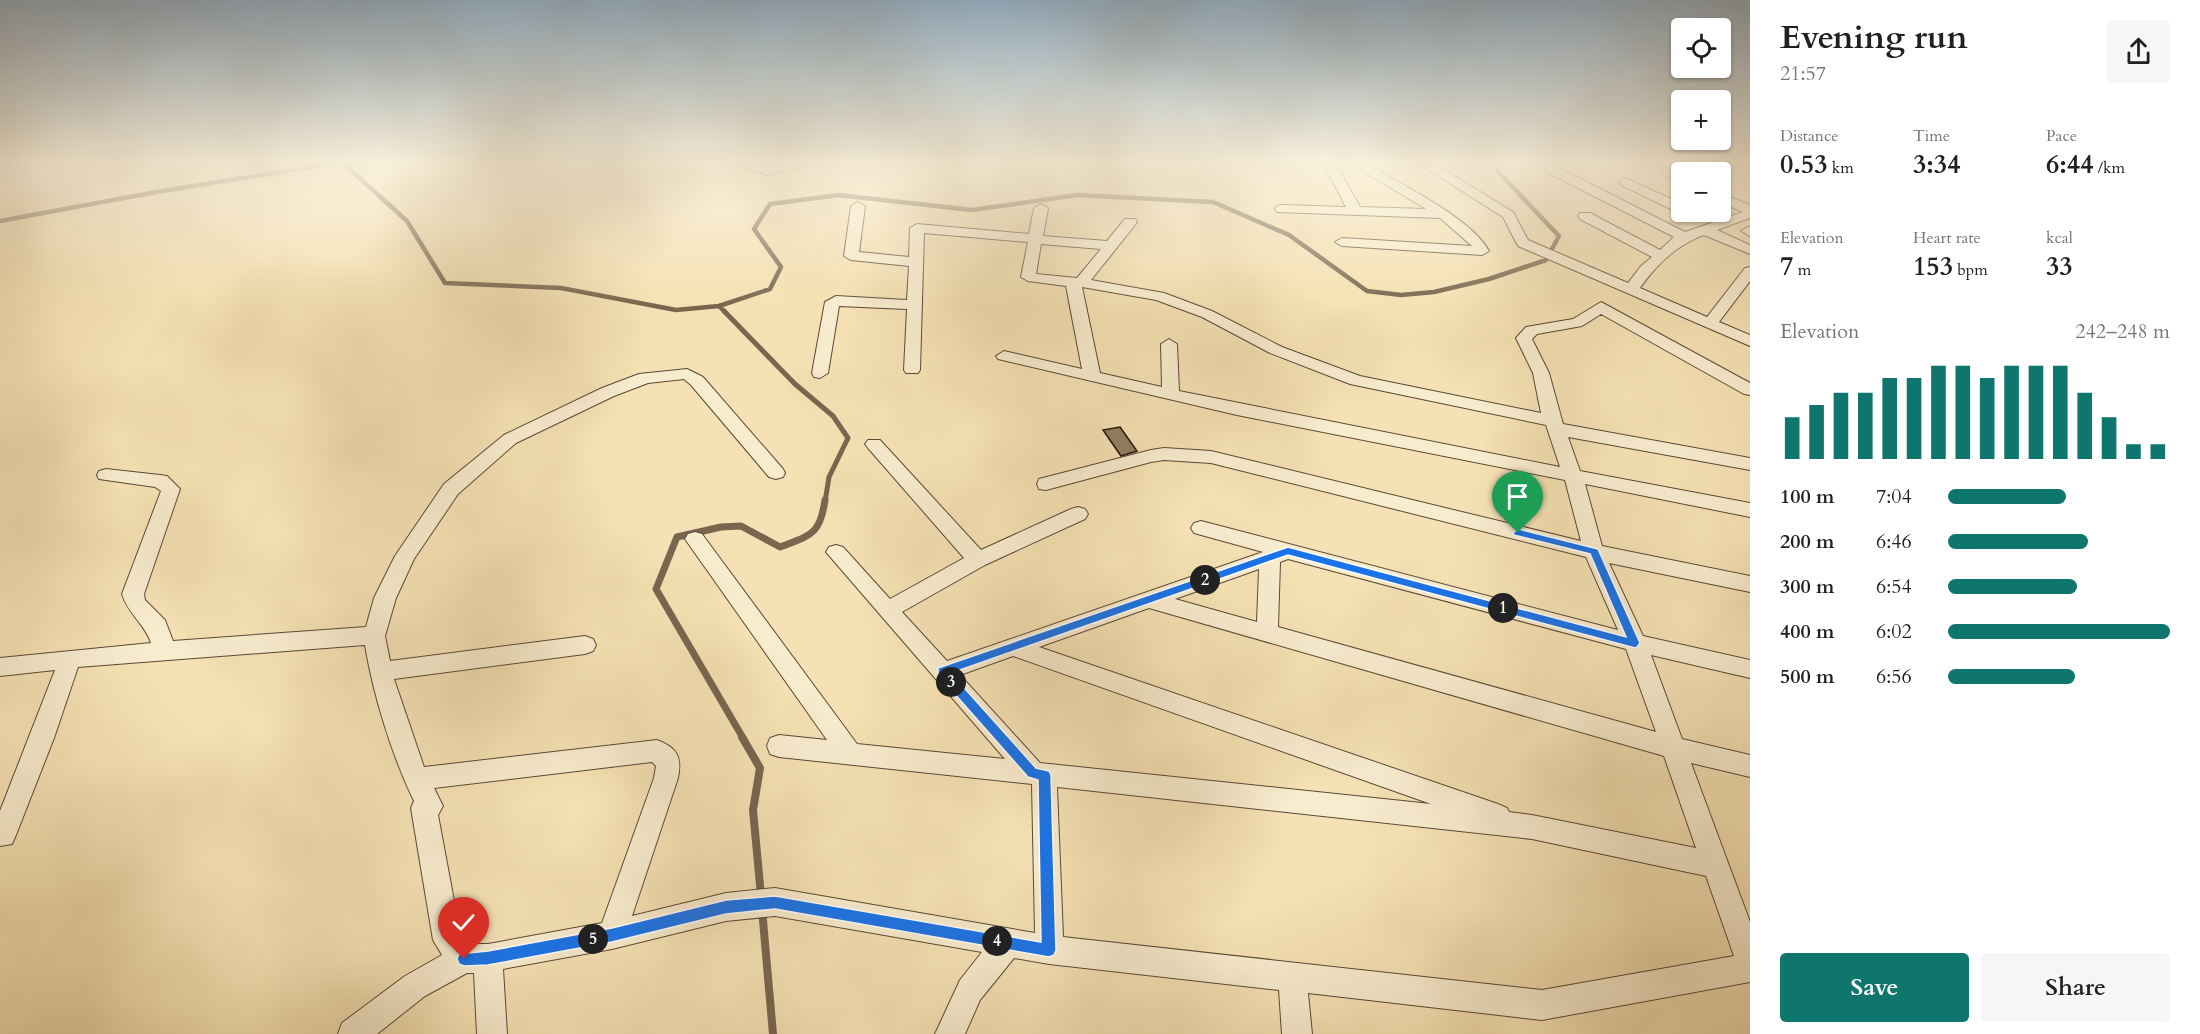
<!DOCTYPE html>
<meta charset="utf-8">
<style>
:root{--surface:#fff;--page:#f6f6f6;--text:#202124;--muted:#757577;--accent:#0f766e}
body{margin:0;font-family:Cardo,serif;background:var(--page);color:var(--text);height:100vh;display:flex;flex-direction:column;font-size:22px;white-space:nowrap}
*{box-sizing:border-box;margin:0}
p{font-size:20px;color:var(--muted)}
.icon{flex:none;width:33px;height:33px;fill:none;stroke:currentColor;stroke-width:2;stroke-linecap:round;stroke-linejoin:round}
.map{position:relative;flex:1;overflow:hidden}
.sheet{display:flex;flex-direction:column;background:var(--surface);width:450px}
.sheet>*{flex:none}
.tools{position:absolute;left:1671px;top:18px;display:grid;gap:12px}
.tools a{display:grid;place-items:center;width:60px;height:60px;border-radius:6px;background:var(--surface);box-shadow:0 2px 4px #0004;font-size:30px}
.pin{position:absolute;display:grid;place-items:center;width:51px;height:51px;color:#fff;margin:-62px -26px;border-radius:50% 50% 50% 0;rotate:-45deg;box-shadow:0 0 6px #0007}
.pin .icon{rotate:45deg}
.km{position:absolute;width:30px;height:30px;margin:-15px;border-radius:50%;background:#222;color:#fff;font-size:16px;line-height:30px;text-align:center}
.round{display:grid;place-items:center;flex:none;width:63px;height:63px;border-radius:6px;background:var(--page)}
.overview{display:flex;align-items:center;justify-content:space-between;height:102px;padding:0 30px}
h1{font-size:33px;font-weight:700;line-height:45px}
.figures{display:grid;grid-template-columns:repeat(3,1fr);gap:9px;height:102px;padding:6px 30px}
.figures div{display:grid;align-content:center}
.figures b{font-size:26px;font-weight:700}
.figures small{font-size:16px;font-weight:400}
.figures p{font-size:16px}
.chart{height:168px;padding:12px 30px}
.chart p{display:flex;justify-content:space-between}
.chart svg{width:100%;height:108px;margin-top:6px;stroke:var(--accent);stroke-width:6}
.button{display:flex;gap:12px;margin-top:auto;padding:12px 30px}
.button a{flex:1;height:69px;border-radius:6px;background:var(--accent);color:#fff;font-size:24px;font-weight:700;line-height:69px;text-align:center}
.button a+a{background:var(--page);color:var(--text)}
ul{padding:0 30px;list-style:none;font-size:20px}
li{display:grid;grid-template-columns:96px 72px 1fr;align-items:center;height:45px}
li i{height:15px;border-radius:8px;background:var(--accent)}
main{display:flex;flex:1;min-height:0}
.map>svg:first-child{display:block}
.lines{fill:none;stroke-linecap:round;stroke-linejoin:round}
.stream-far3{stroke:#78664f;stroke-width:4.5}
.stream-far2{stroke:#78664f;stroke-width:5}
.stream-far1{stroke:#78664f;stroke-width:7}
.stream{stroke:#78664f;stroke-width:8}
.building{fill:#927f63;stroke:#26150d;stroke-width:1.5}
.street-casing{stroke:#5a4836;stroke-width:2}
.street{fill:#f8ecce;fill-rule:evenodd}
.route{fill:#1a73e8;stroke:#fff;stroke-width:1.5}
</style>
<main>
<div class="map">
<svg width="1750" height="1034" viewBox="0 0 1750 1034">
<rect width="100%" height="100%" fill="#f5e1b3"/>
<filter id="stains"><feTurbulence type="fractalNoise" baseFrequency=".00333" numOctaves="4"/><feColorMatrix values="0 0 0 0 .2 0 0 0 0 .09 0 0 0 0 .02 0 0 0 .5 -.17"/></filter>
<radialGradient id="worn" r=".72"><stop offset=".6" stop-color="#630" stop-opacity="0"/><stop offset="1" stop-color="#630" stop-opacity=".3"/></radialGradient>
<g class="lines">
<path class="stream-far3" d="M0 221 156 192 342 162 407 221 445 283 561 288 676 310 719 306 770 289 781 267 754 229 770 204 838 195 972 210 1077 195 1213 202 1289 235 1367 291 1401 295 1434 292 1489 279 1546 260 1559 236 1489 162 1492 161
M719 306 726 313"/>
<path class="stream-far2" d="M724 311 795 384 833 416 848 438 829 477 825 502"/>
<path class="stream-far1" d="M743 738 656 589 677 537 721 527 741 526 780 547C811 535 820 535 825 500"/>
<path class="stream" d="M742 737 760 768 753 810 761 896
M762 909 773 1034"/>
</g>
<path class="building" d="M1120 427 1137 451 1121 456 1103 430Z"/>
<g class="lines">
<g class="street-casing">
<path id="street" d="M725 161H746L767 167 795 161H819L817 164 767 175Z
M1322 161H1334L1360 207 1426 209 1346 161H1361C1395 181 1472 218 1489 251L1482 255 1342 246 1335 242 1342 238 1472 246 1440 218 1277 212 1275 209 1277 206 1282 205 1346 207Z
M1415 161H1430L1513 212 1528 240 1628 283 1641 266 1652 257 1580 219 1578 216 1580 213H1590L1660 250 1674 237 1547 172 1545 169 1547 166H1555L1685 232 1743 212 1720 202V193L1750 205V218L1717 230 1750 245V254L1704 235C1678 244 1656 265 1640 288L1707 317 1745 268 1750 267V281L1719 322 1750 335V346L1518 246 1503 217Z
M1700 161H1721L1668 178 1662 174 1664 171Z
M1625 178 1682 204V212H1687H1677L1621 185 1619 182Z
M858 202 865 206 859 252 909 257 910 228 917 224 1029 234 1034 208 1041 204 1048 208 1043 236 1107 241 1125 219H1135L1137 222 1135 225 1091 280 1164 293 1212 311 1282 347 1360 376 1541 413 1533 373 1516 338 1526 327 1573 319 1601 302 1750 383V395L1744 394 1601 314 1582 326 1537 334 1532 339 1549 373 1563 424 1750 458V470L1568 437 1580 471 1750 503V517L1585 484 1602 546 1750 576V592L1609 563 1643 636 1750 660V678L1651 655 1682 739 1750 755V777L1691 763 1750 922V982L1542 1020 1308 993 1312 1034H1282L1279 990 1049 964 1014 958 980 1000 965 1034H935L960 980 982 952 775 916 726 921 612 949 503 969 507 1034H477L474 973H467L425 996 377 1034H338L342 1023 405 976 442 955 433 940 411 808 414 801C392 756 373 694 365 645L78 667 54 738 16 835 12 844 0 846V811L55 670 0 676V658L151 643C145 624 128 614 122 594L161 491 155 487 99 479 97 475 99 471 106 469 160 475 167 476 180 489 144 594 145 600 165 620 173 641 366 627 374 598 395 556 444 484 504 435 602 388 639 374 687 369 703 377 783 469 785 473 783 477 776 479 769 477 691 385 684 379 648 383 614 396 516 443 458 494 414 559 396 598 385 636 390 661 585 636 593 639 596 645 593 651 585 654 394 679 424 767 657 740C678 748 682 757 678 778L632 916 726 893 775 888 1035 933 1032 784 779 757 770 754 767 746 770 738 779 735 827 740 685 539 688 534 695 532 702 534 857 744 1005 759 826 552 829 547 836 545 843 547 890 599 964 558 868 448 865 444 868 440H880L981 550 1071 509 1078 507 1085 509 1088 514 1085 519 985 565 902 612 947 661 1263 552 1194 533 1191 528 1194 523 1201 521 1618 630 1586 557 1211 463 1164 460 1151 462 1046 490 1039 489 1037 484 1039 479 1151 450 1164 448 1211 451 1581 541 1565 480 1237 415 998 359 996 356 1004 351 1082 369 1066 286 1028 281 1021 277 1028 242 924 233 920 370 918 373H906L904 370 907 309 839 306 828 373 820 378 814 377 812 373 825 302 836 296 907 300 909 266 851 260 844 256 851 206ZM1041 244 1101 249 1077 278 1036 274ZM1082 287 1156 300 1202 317 1270 353 1350 384 1546 425 1560 467 1179 391 1177 344 1169 339 1161 344 1162 387 1100 373ZM1288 559 1626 649 1656 732 1278 627 1280 562ZM1259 569 1257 622 1175 599ZM1149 608 1664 756 1696 848 1532 815 1509 812 1507 808 1498 804 1039 647ZM1013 656 1431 804 1040 763 960 675ZM652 762 656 766 654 778 602 923 488 944H470L460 933 438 815 443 806 434 788ZM1057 787 1532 839 1706 876 1734 956 1542 990 1063 937Z
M1748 227H1750V236L1741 231Z"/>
</g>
<use href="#street" class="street"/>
</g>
<linearGradient id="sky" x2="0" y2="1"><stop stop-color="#91aabc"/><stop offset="0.53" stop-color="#faf2dd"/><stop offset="1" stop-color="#faf2dd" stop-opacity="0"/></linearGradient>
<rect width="1750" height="306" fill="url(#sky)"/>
<path class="route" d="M1518 529 1598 549 1640 643 1638 646 1635 648 1288 555 951 673 1036 768 1049 771 1051 775 1056 950 1054 955 1049 957 775 909 726 914 612 942 488 965 464 966 459 964 457 959 459 954 488 951 612 928 726 900 775 896 1041 942 1038 780 1028 777 938 675V668L1288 547 1626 637 1590 554 1514 535 1513 533Z"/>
<rect width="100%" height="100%" filter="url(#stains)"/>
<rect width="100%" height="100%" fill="url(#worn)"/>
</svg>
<div class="tools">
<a><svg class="icon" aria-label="locate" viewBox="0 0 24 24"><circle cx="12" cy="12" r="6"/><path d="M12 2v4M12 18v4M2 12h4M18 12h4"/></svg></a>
<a>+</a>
<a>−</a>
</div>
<div class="pin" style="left:1518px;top:533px;background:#1e9e55"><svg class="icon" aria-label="arrive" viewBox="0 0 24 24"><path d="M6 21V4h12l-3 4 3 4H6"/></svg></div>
<div class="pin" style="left:464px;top:959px;background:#d93025"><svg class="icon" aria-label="check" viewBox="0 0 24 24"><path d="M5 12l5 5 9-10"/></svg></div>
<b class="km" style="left:1503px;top:608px">1</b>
<b class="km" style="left:1205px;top:580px">2</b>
<b class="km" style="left:951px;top:682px">3</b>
<b class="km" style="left:997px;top:941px">4</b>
<b class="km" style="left:593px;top:939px">5</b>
</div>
<section class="sheet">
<div class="overview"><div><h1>Evening run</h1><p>21:57</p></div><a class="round"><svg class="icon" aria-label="share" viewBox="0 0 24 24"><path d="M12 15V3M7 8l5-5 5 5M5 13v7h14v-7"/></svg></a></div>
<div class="figures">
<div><p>Distance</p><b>0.53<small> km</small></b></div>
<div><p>Time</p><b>3:34</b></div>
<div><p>Pace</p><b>6:44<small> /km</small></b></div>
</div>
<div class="figures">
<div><p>Elevation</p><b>7<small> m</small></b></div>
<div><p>Heart rate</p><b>153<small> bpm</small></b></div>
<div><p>kcal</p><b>33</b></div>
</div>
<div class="chart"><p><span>Elevation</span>242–248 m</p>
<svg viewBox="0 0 160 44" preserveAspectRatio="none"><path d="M5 44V27M15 44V22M25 44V17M35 44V17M45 44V11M55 44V11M65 44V6M75 44V6M85 44V11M95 44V6M105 44V6M115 44V6M125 44V17M135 44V27M145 44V38M155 44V38"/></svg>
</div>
<ul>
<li><b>100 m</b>7:04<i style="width:53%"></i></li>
<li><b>200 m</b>6:46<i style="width:63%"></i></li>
<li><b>300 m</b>6:54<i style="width:58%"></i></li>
<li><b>400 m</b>6:02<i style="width:100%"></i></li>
<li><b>500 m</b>6:56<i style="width:57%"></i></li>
</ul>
<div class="button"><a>Save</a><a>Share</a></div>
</section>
</main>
